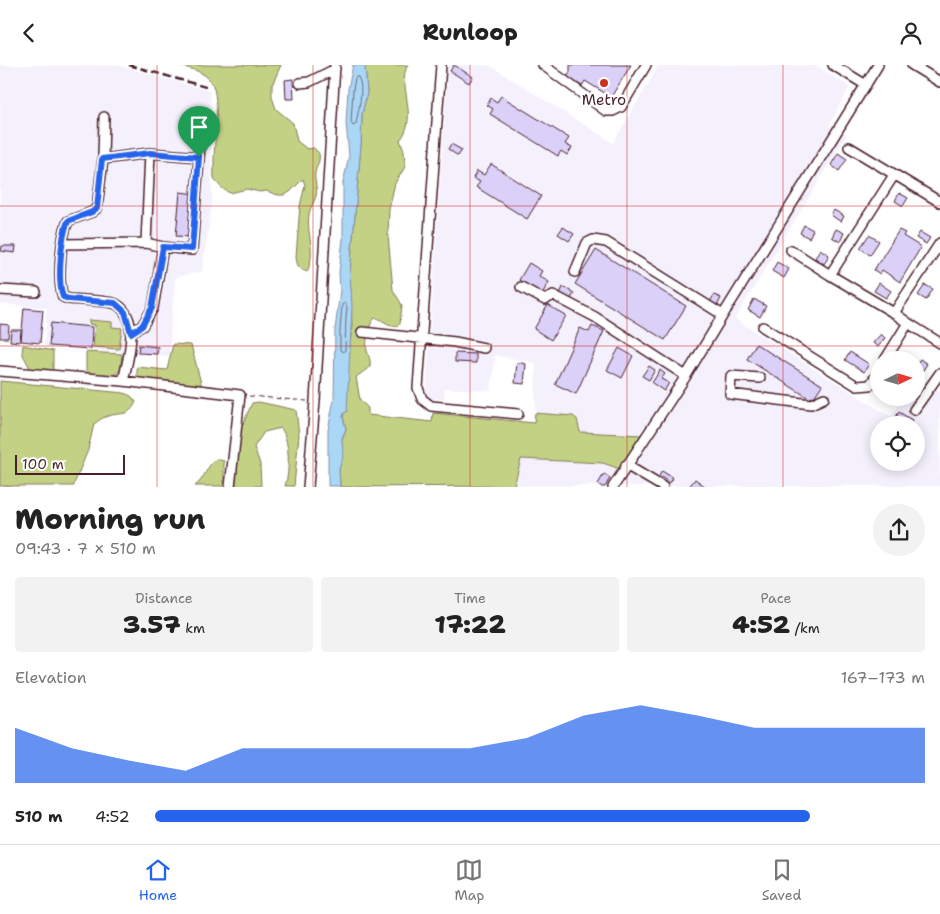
<!DOCTYPE html>
<meta charset="utf-8">
<style>
:root{--surface:#fff;--page:#f2f2f2;--text:#222;--muted:#767676;--line:#e0e0e0;--accent:#2563eb}
body{margin:0;font-family:"Shantell Sans",sans-serif;background:var(--page);color:var(--text);height:100vh;display:flex;flex-direction:column;font-size:19px;white-space:nowrap}
*{box-sizing:border-box;margin:0}
p{font-size:16px;color:var(--muted)}
.icon{flex:none;width:28px;height:28px;fill:none;stroke:currentColor;stroke-width:2;stroke-linecap:round;stroke-linejoin:round}
.map{position:relative;height:422px;overflow:hidden}
.sheet{display:flex;flex-direction:column;background:var(--surface);flex:1}
.sheet>*{flex:none}
.needle{width:32px;rotate:85deg}
.tools{position:absolute;left:870px;top:286px;display:grid;gap:10px}
.tools a{display:grid;place-items:center;width:55px;height:55px;border-radius:50%;background:var(--surface);box-shadow:0 2px 12px #0003;font-size:25px}
.scale{position:absolute;left:15px;bottom:12px;width:110px;box-sizing:border-box;padding-left:5px;border:2px solid #4a1f2b;border-top:0;font-size:14px;line-height:18px;white-space:nowrap;color:#4a1f2b;-webkit-text-stroke:4px #fff;paint-order:stroke}
.pin{position:absolute;display:grid;place-items:center;width:42px;height:42px;color:#fff;margin:-51px -21px;border-radius:50% 50% 50% 0;rotate:-45deg;box-shadow:0 0 5px #0007}
.pin .icon{rotate:45deg}
.round{display:grid;place-items:center;flex:none;width:52px;height:52px;border-radius:26px;background:var(--page)}
.headline{display:flex;align-items:center;justify-content:space-between;height:85px;padding:0 15px}
h1{font-size:28px;font-weight:800;line-height:38px}
.stats{display:grid;grid-template-columns:repeat(3,1fr);gap:8px;height:85px;padding:5px 15px}
.stats div{display:grid;align-content:center;border-radius:5px;background:var(--page);text-align:center}
.stats b{font-size:25px;font-weight:800}
.stats small{font-size:14px;font-weight:400}
.stats p{font-size:14px}
.chart{height:140px;padding:10px 15px}
.chart p{display:flex;justify-content:space-between}
.chart svg{width:100%;height:90px;margin-top:5px;fill:var(--accent);opacity:.7}
ul{padding:0 15px;list-style:none;font-size:16px}
li{display:grid;grid-template-columns:80px 60px 1fr;align-items:center;height:38px}
li i{height:12px;border-radius:6px;background:var(--accent)}
header{display:flex;justify-content:space-between;align-items:center;height:65px;padding:0 15px;background:var(--surface);font-size:22px;font-weight:800}
.menu{display:flex;justify-content:space-around;align-items:center;height:70px;border-top:1px solid var(--line);background:var(--surface);font-size:14px;color:var(--muted)}
.menu a{display:grid;justify-items:center;gap:2px}
.menu .selected{color:var(--accent)}
.map>svg:first-child{display:block}
.built{fill:#f4f1fd;fill-rule:evenodd}
.green{fill:#c3d185;stroke:#867858}
.water{fill:#aad7f6;stroke:#848da5}
.lines{fill:none;stroke-linecap:round;stroke-linejoin:round}
.shore{stroke:#70697c;stroke-width:1}
.building{fill:#dad0f8;stroke:#4a1f2b}
.minor-casing{stroke:#4a1f2b;stroke-width:12}
.path{stroke:#4a1f2b;stroke-width:1;stroke-dasharray:5 4;stroke-linecap:butt}
.minor{stroke:#fff;stroke-width:9}
.rail{stroke:#4a1f2b;stroke-width:2.5;stroke-dasharray:8 4;stroke-linecap:butt}
.route-casing{stroke:#fff;stroke-width:10}
.route{stroke:#2563eb;stroke-width:6}
.grid{fill:none;stroke:#d62828;stroke-width:1;stroke-opacity:0.55}
.poi-dot{fill:#c8321e;stroke:#fff;stroke-width:2}
.labels{text-anchor:middle;dominant-baseline:central;stroke-width:5;stroke-linejoin:round;paint-order:stroke}
.poi-label{font-size:15px;fill:#4a1f2b;stroke:#fff}
</style>
<header><svg class="icon" aria-label="back" viewBox="0 0 24 24"><path d="M15 5l-7 7 7 7"/></svg>Runloop<svg class="icon" aria-label="person" viewBox="0 0 24 24"><circle cx="12" cy="8" r="4"/><path d="M4 21q1-7 8-7t8 7"/></svg></header>
<div class="map">
<svg width="940" height="422" viewBox="0 0 940 422">
<rect width="100%" height="100%" fill="#fff"/>
<filter id="ink" filterUnits="userSpaceOnUse"><feTurbulence type="fractalNoise" baseFrequency=".02" numOctaves="2"/><feDisplacementMap in="SourceGraphic" scale="10" xChannelSelector="R" yChannelSelector="G"/><feConvolveMatrix kernelMatrix="1 2 1 2 8 2 1 2 1" color-interpolation-filters="sRGB"/></filter>
<g filter="url(#ink)">
<path class="built" d="M0 0H117L210 26 212 139 202 207 175 212 169 291 44 281 47 243 0 239Z
M448 0H489L613 78 659 0H815L850 22 829 60 847 70 735 254 891 352 903 333 916 332V312L940 327V421H514L521 394 603 398 620 404 579 367 577 354 573 351 535 348 536 298 495 290 491 326 445 323 444 334H431L426 328ZM879 360H916V398H879Z"/>
<path class="green" d="M176 0H281L272 20V32L276 44 293 58 297 76 307 84 314 83C316 85 318 87 319 89 321 95 316 102 315 108 314 116 318 124 316 131 314 138 310 143 309 149 306 171 317 185 307 207 299 204 297 201 296 192L300 141 305 120 303 114 290 127 284 130H278L266 126 260 127 247 124 230 128C225 126 218 120 215 115 213 112 214 104 214 100 213 81 223 25 208 13 200 5 187 3 176 0Z
M365 0H408C396 17 420 52 400 75L404 86 405 98V102L395 118 389 144 388 170 393 225 402 240 400 259C391 265 384 254 375 253 369 258 365 278 367 286 369 292 371 295 370 302L356 312 360 335 368 343V350L432 357 433 348 534 358 535 348 573 351 577 354 580 367 642 370 620 404 603 398 521 394 514 421 340 422 339 404 341 397 342 374 346 364 343 352 352 260 350 207 361 80 362 49 367 28Z
M89 255 112 257V262L122 263 119 284 93 282 95 260 89 259Z
M173 279 191 280 202 322 146 316 137 311V302L167 305Z
M23 280 53 286V306L31 305 22 288Z
M86 287 122 289 120 306 112 311 86 308Z
M0 316 124 328 131 331 136 337C129 352 122 347 108 351 103 352 98 356 94 359L88 385 74 419V421H0Z
M259 337 296 345 299 370 294 421H285C290 407 290 375 281 363L264 367 254 382 260 399 261 421 234 422 240 366 252 338Z
M216 394 224 396V421H195C205 414 206 401 216 394Z"/>
<path class="water" d="M353 0H365L367 28 362 49 361 80 350 207 352 242 347 347 344 348 343 352 346 364 342 373 343 392 339 404 340 421H328V365L334 334 335 265 340 225 339 207 343 174V118L349 91 346 58 348 24Z"/>
<g class="lines">
<path class="shore" d="M358 12C365 22 358 46 356 59L353 61 351 58 353 25 355 13Z
M345 238 347 242C345 256 346 270 345 285L343 287 340 285V265L342 240Z"/>
</g>
<path class="building" d="M454 0 473 12 469 18 450 6Z
M570 0H631L611 32 585 16 582 21 567 12 570 7Z
M293 14 294 34H286L285 15Z
M501 31 569 73 565 79 572 83 567 90 561 86 558 91 490 49 493 44 487 40 491 33 497 37Z
M451 79 462 85 458 91 448 84Z
M838 88 847 94 839 106 831 100Z
M491 99 541 131 527 154 476 122 480 117 473 113 477 106 484 110Z
M180 127 195 129 191 172 176 171Z
M899 128 908 133 903 141 895 136Z
M834 145 844 151 841 157 831 150Z
M804 160 813 165 809 173 800 168Z
M563 162 574 169 569 176 558 169Z
M836 164 844 168 840 177 832 172Z
M899 165 905 168 903 171 921 182 900 217 882 205 880 209 874 205Z
M920 167 930 173 926 179 916 173Z
M869 170 879 176 870 190 860 183Z
M2 181H16L15 188 1 186Z
M820 184 829 190 824 199 815 193Z
M596 185 686 241 665 275 575 219Z
M777 197 789 204 784 213 772 206Z
M529 198 542 206 539 211 549 217 542 229 519 215Z
M879 218 891 226 886 233 874 226Z
M925 220 933 224 926 235 918 230Z
M563 222 574 228 571 234 560 229Z
M714 230 721 233 717 241 710 237Z
M754 234 766 241 760 252 748 245Z
M548 240 566 251 551 275 534 264Z
M24 243 43 245 40 278 21 276Z
M51 258 92 262 91 284 49 281Z
M0 259 9 260 8 273H0Z
M592 261 604 266 576 329 555 319 580 263 589 267Z
M11 265H21L20 277 10 276Z
M881 269 885 273 878 282 873 278Z
M756 279 822 320 812 335 747 294Z
M139 280 158 282 157 289 138 288Z
M619 283 633 291 622 313 607 305Z
M850 287 869 299 864 307 845 295Z
M455 288 476 289V298L455 297Z
M920 294 927 299 917 314 916 300Z
M517 297 526 299 524 319 515 318Z
M649 301 655 305 649 315 642 311Z
M660 305 665 309 661 314 669 318 664 326 652 318Z
M899 347 912 355 910 360H891Z
M662 406 673 413 670 418 659 411Z
M604 409 610 413 605 422H602L598 419Z
M695 414 706 422H689Z"/>
<g class="lines">
<g class="minor-casing">
<path id="minor" d="M441 0 418 323 422 334 431 341 518 349
M543 0 606 46H613L621 42 646 0
M833 0 866 20
M912 0 940 17
M300 18 309 17 335 4
M104 52 103 94 97 143 92 147 68 156C61 172 57 216 63 232L69 234C79 235 109 236 116 239 141 253 128 295 123 316
M849 82 940 137
M103 94 150 88 199 92
M146 178 150 88
M62 179 146 178 163 182 192 185 201 68
M791 185 830 210 894 248 908 258 940 278
M575 207 587 178 593 175 606 177 723 250
M830 210 894 110
M521 222 545 235 553 230 595 252 686 311
M0 225 36 227
M894 248 940 178
M763 262 857 321 870 320 879 306
M131 267 142 261 153 243 163 182
M362 267 455 277 484 283
M885 295 908 258
M0 306 123 316 240 330 230 422
M760 313 731 311 730 329 811 339 824 333
M914 345 940 308
M626 400 663 422
M308 422 315 336 335 0
M613 422 686 311 723 250 878 0"/>
</g>
<path class="path" d="M249 331 307 336"/>
<use href="#minor" class="minor"/>
<path class="rail" d="M129 0 209 23"/>
</g>
</g>
<g class="lines" filter="url(#ink)">
<g class="route-casing">
<path id="route" d="M150 88 199 92 192 184 163 182 152 243 142 261 131 268 125 247 115 238 69 234 63 232C57 216 61 172 68 156L92 147 97 143 102 94Z"/>
</g>
<use href="#route" class="route"/>
</g>
<path class="grid" d="M157 0V422M313 0V422M470 0V422M627 0V422M783 0V422M0 141H940M0 281H940"/>
<circle class="poi-dot" cx="604" cy="18" r="5"/>
<g class="labels">
<g class="poi-label">
<text x="604" y="35">Metro</text>
</g>
</g>
</svg>
<div class="tools">
<a><svg class="needle" viewBox="-14 -14 28 28"><path d="M0-13l5 13h-10z" fill="#e53935"/><path d="M0 13l5-13h-10z" fill="#767676"/></svg></a>
<a><svg class="icon" aria-label="locate" viewBox="0 0 24 24"><circle cx="12" cy="12" r="6"/><path d="M12 2v4M12 18v4M2 12h4M18 12h4"/></svg></a>
</div>
<div class="scale">100 m</div>
<div class="pin" style="left:199px;top:92px;background:#1e9e55"><svg class="icon" aria-label="arrive" viewBox="0 0 24 24"><path d="M6 21V4h12l-3 4 3 4H6"/></svg></div>
</div>
<section class="sheet">
<div class="headline"><div><h1>Morning run</h1><p>09:43 · 7 × 510 m</p></div><a class="round"><svg class="icon" aria-label="share" viewBox="0 0 24 24"><path d="M12 15V3M7 8l5-5 5 5M5 13v7h14v-7"/></svg></a></div>
<div class="stats">
<div><p>Distance</p><b>3.57<small> km</small></b></div>
<div><p>Time</p><b>17:22</b></div>
<div><p>Pace</p><b>4:52<small> /km</small></b></div>
</div>
<div class="chart"><p><span>Elevation</span>167–173 m</p>
<svg viewBox="0 0 160 44" preserveAspectRatio="none"><path d="M0 44V17L10 27L20 33L30 38L40 27L50 27L60 27L70 27L80 27L90 22L100 11L110 6L120 11L130 17L140 17L150 17L160 17V44z"/></svg>
</div>
<ul>
<li><b>510 m</b>4:52<i style="width:85%"></i></li>
</ul>
</section>
<nav class="menu">
<a class="selected"><svg class="icon" aria-label="home" viewBox="0 0 24 24"><path d="M3 11l9-7 9 7M6 9v11h12V9"/></svg>Home</a>
<a><svg class="icon" aria-label="map" viewBox="0 0 24 24"><path d="M3 6l6-2 6 2 6-2v14l-6 2-6-2-6 2zM9 4v14M15 6v14"/></svg>Map</a>
<a><svg class="icon" aria-label="saved" viewBox="0 0 24 24"><path d="M7 4h10v16l-5-4-5 4z"/></svg>Saved</a>
</nav>
